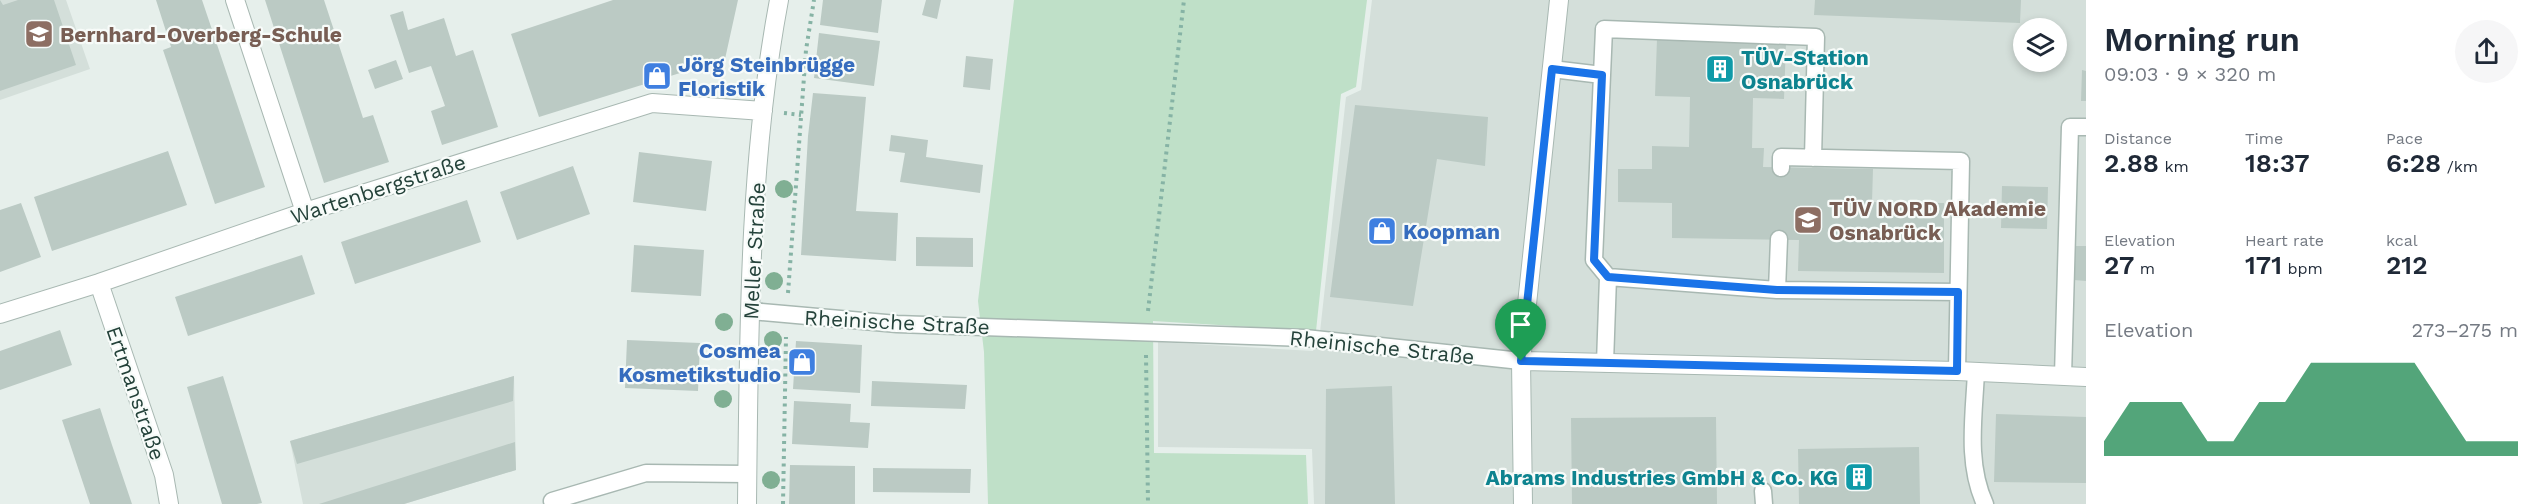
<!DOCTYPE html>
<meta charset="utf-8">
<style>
:root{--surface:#fff;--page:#f6f6f7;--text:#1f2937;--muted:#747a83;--accent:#0b8043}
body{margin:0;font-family:"Work Sans",sans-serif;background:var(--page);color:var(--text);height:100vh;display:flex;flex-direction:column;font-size:22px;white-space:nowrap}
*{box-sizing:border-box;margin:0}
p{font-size:20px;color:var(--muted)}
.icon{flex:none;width:33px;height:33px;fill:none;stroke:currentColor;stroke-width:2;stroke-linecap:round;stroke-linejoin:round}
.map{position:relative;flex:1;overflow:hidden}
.sheet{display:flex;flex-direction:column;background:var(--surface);width:450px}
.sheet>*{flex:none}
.fabs{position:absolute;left:2013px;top:18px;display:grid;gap:12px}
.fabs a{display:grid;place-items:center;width:54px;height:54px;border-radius:50%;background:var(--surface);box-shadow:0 3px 9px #0003;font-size:30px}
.pin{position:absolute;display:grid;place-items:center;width:51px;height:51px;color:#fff;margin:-62px -26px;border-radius:50% 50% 50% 0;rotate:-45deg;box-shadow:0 0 6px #0007}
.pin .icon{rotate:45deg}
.round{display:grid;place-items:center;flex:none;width:63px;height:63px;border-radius:32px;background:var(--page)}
.summary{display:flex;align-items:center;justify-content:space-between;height:102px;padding:0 18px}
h1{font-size:33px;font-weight:600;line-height:45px}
.metrics{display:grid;grid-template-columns:repeat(3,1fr);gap:9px;height:102px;padding:6px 18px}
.metrics div{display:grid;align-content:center}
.metrics b{font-size:26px;font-weight:600}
.metrics small{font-size:16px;font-weight:400}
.metrics p{font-size:16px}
.chart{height:168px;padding:12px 18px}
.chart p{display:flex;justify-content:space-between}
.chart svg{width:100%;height:108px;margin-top:6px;fill:var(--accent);opacity:.7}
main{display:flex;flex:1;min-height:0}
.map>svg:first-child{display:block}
.built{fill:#d4dfda;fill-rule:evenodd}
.green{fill:#bfe0c8}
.building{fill:#bbcac4}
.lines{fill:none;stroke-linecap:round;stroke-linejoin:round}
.service-casing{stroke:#a8b8b2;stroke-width:19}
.minor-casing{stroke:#a8b8b2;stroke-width:20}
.path{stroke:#86b3a5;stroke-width:4;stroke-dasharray:3 4.5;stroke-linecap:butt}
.service{stroke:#fff;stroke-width:16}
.minor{stroke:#fff;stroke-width:18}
.tree{fill:#80af93}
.route-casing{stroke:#fff;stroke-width:12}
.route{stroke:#1a73e8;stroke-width:8}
.labels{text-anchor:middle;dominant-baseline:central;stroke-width:4.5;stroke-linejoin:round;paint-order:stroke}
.education-label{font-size:21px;font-weight:bold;fill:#785e54;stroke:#f7fbf9;text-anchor:start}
.culture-label{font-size:21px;font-weight:bold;fill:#0d838f;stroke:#f7fbf9;text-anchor:start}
.shop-label{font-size:21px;font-weight:bold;fill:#366cbe;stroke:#f7fbf9;text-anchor:start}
.street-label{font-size:21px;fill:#24423a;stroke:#f7fbf9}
</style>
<main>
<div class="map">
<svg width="2086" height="504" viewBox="0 0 2086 504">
<rect width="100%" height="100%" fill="#e6efeb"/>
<path class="built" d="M0 0H66L90 69 0 100Z
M1372 0H2086V504H1314L1312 449 1158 447V342L1313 351 1320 332 1346 97 1361 90ZM2024 28H2056V62H2024Z
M514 376 516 470 404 504H303L290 441Z"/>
<path class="green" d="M1014 0H1367L1356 87 1341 94 1316 331 1153 321 1154 453 1306 455 1308 504H988L984 352 978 301Z"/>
<path class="building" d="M0 0 3 5 18 0H54L76 65 0 91Z
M156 0H202L265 187 215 204 163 50 171 47Z
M265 0H324L363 118 373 115 389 162 324 183Z
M613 0H738L725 59 539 117 511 34Z
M823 0H882L878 33 820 25Z
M926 0H941L937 19 922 15Z
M1815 0H2021L2020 23 1814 15Z
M403 11 408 30 444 18 456 56 473 50 498 127 442 145 431 111 445 106 431 66 409 73 390 15Z
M819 33 880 41 874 86 814 78Z
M1657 39 1786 43 1784 99 1753 98 1752 148H1764L1763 167 1873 169 1872 202 1944 203V273L1798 271 1799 240 1672 238V203L1618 202V169H1652V146L1689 147 1690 97 1655 96Z
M966 56 993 59 990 90 963 87Z
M396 60 403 79 375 89 368 70Z
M2082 70 2086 71V101H2081Z
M813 93 866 97 856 211 898 213 896 261 801 255 808 136Z
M1355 105 1488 117 1485 166 1437 159 1413 306 1330 297Z
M891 135 928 140 926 157 983 165 980 193 900 182 905 153 889 151Z
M168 151 187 205 52 251 34 197Z
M639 152 712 161 706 211 633 202Z
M573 166 590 214 517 240 500 192Z
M2002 186 2048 187 2047 229 2001 228Z
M467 200 481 242 355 284 341 242Z
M21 203 41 257 0 272V210Z
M916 237 973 238V267L916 266Z
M634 245 704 250 701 296 631 292Z
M2074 246H2086V281L2074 280Z
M302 255 315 294 188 336 175 297Z
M60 330 72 365 0 390V351Z
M627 340 700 343 698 391 625 388Z
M796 341 862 345 860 393 793 389Z
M223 376 262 503 257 504H222L187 387Z
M514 376 513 401 297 464 290 441Z
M872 381 967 385 965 409 871 406Z
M1392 386 1395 504H1325L1326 389Z
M794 401 851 404 850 422 870 423 868 448 792 444Z
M100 408 112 445 132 504H90L62 420Z
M1996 414 2086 417V483L1994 482Z
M1716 417 1717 504H1572L1571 418Z
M515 442 516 470 404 504H319Z
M1919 447 1920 504H1799L1798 449Z
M790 465 855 466V504H789Z
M873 468 971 469 970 493 873 492Z"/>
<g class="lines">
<g class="service-casing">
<path id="service" d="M1552 69 1602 75 1594 260 1608 277 1777 290 1958 292
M1602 75 1604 29 1816 37 1813 158
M1781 168V157L1961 161 1957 371
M1777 290 1779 239
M751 311 897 324 1305 338 1521 361
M1605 363 1608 277
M1976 372C1974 416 1966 463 1985 504
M2063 376 2070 127H2086
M1763 491 1764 504
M552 501 646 473 747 474"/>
</g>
<g class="minor-casing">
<path id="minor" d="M235 0 305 212
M99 283 164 475 169 504
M0 314 99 283 305 212 652 103 763 111
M1521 361 1957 371 2086 377
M747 504C749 336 748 165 779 0
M1523 504 1521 361 1559 0"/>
</g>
<path class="path" d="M784 113 801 115
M788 293 806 50 814 0
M1148 311 1184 0
M1146 355 1148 504
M783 504 786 337"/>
<use href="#service" class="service"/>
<use href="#minor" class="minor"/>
</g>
<g class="tree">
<circle cx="784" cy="189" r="9"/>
<circle cx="774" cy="281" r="9"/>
<circle cx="724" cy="322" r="9"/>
<circle cx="773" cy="340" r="9"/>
<circle cx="723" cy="399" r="9"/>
<circle cx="771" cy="480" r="9"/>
</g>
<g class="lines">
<g class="route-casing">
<path id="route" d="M1552 69 1602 75 1594 260 1608 277 1777 290 1958 292 1957 371 1521 361Z"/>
</g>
<use href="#route" class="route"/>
</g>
<defs>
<g id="school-square" transform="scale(1.5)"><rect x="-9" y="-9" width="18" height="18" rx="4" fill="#8d6e63" stroke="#f7fbf9"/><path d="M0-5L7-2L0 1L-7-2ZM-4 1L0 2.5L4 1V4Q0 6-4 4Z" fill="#fff"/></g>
<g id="building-square" transform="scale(1.5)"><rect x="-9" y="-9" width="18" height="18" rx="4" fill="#0f9aa8" stroke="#f7fbf9"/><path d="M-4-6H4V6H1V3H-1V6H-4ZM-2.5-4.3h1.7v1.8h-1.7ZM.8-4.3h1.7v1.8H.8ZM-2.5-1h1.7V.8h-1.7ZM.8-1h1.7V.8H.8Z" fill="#fff"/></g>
<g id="shop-square" transform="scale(1.5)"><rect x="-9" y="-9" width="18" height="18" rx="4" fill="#3f7fe0" stroke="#f7fbf9"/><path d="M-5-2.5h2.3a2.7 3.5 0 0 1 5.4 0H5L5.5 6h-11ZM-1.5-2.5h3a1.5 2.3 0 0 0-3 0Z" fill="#fff"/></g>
</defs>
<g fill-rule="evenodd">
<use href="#school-square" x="39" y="34"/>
<use href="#building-square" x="1720" y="69"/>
<use href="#shop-square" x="657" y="76"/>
<use href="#school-square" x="1808" y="220"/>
<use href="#shop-square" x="1382" y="231"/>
<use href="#shop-square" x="802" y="362"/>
<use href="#building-square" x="1859" y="477"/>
</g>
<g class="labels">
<g class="education-label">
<text x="60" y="34">Bernhard-Overberg-Schule</text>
<text x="1829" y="208">TÜV NORD Akademie<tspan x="1829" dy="24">Osnabrück</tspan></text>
</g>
<g class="culture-label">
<text x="1741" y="57">TÜV-Station<tspan x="1741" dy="24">Osnabrück</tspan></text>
<text x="1838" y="477" text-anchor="end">Abrams Industries GmbH &amp; Co. KG</text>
</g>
<g class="shop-label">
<text x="678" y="64">Jörg Steinbrügge<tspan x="678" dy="24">Floristik</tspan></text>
<text x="1403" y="231">Koopman</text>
<text x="781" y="350" text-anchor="end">Cosmea<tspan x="781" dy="24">Kosmetikstudio</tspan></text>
</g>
<g class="street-label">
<text transform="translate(378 189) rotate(-18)">Wartenbergstraße</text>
<text transform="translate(754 251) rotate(-87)">Meller Straße</text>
<text transform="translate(897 322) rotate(3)">Rheinische Straße</text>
<text transform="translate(1382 347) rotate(6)">Rheinische Straße</text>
<text transform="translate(136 393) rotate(71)">Ertmanstraße</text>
</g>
</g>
</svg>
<div class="fabs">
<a><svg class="icon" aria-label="layers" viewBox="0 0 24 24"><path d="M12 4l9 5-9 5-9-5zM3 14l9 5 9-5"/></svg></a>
</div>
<div class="pin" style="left:1521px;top:361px;background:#1e9e55"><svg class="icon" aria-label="arrive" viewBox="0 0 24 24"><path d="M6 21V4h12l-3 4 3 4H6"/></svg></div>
</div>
<section class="sheet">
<div class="summary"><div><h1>Morning run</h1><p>09:03 · 9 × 320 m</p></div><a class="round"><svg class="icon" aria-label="share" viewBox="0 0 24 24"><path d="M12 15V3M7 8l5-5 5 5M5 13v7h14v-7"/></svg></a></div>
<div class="metrics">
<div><p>Distance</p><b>2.88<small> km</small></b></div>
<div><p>Time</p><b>18:37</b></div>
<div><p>Pace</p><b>6:28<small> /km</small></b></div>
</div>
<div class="metrics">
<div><p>Elevation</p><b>27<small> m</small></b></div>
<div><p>Heart rate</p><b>171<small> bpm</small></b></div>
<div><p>kcal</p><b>212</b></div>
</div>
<div class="chart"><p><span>Elevation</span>273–275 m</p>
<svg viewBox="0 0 160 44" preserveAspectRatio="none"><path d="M0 44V38L10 22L20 22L30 22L40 38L50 38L60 22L70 22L80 6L90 6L100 6L110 6L120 6L130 22L140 38L150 38L160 38V44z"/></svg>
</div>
</section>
</main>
